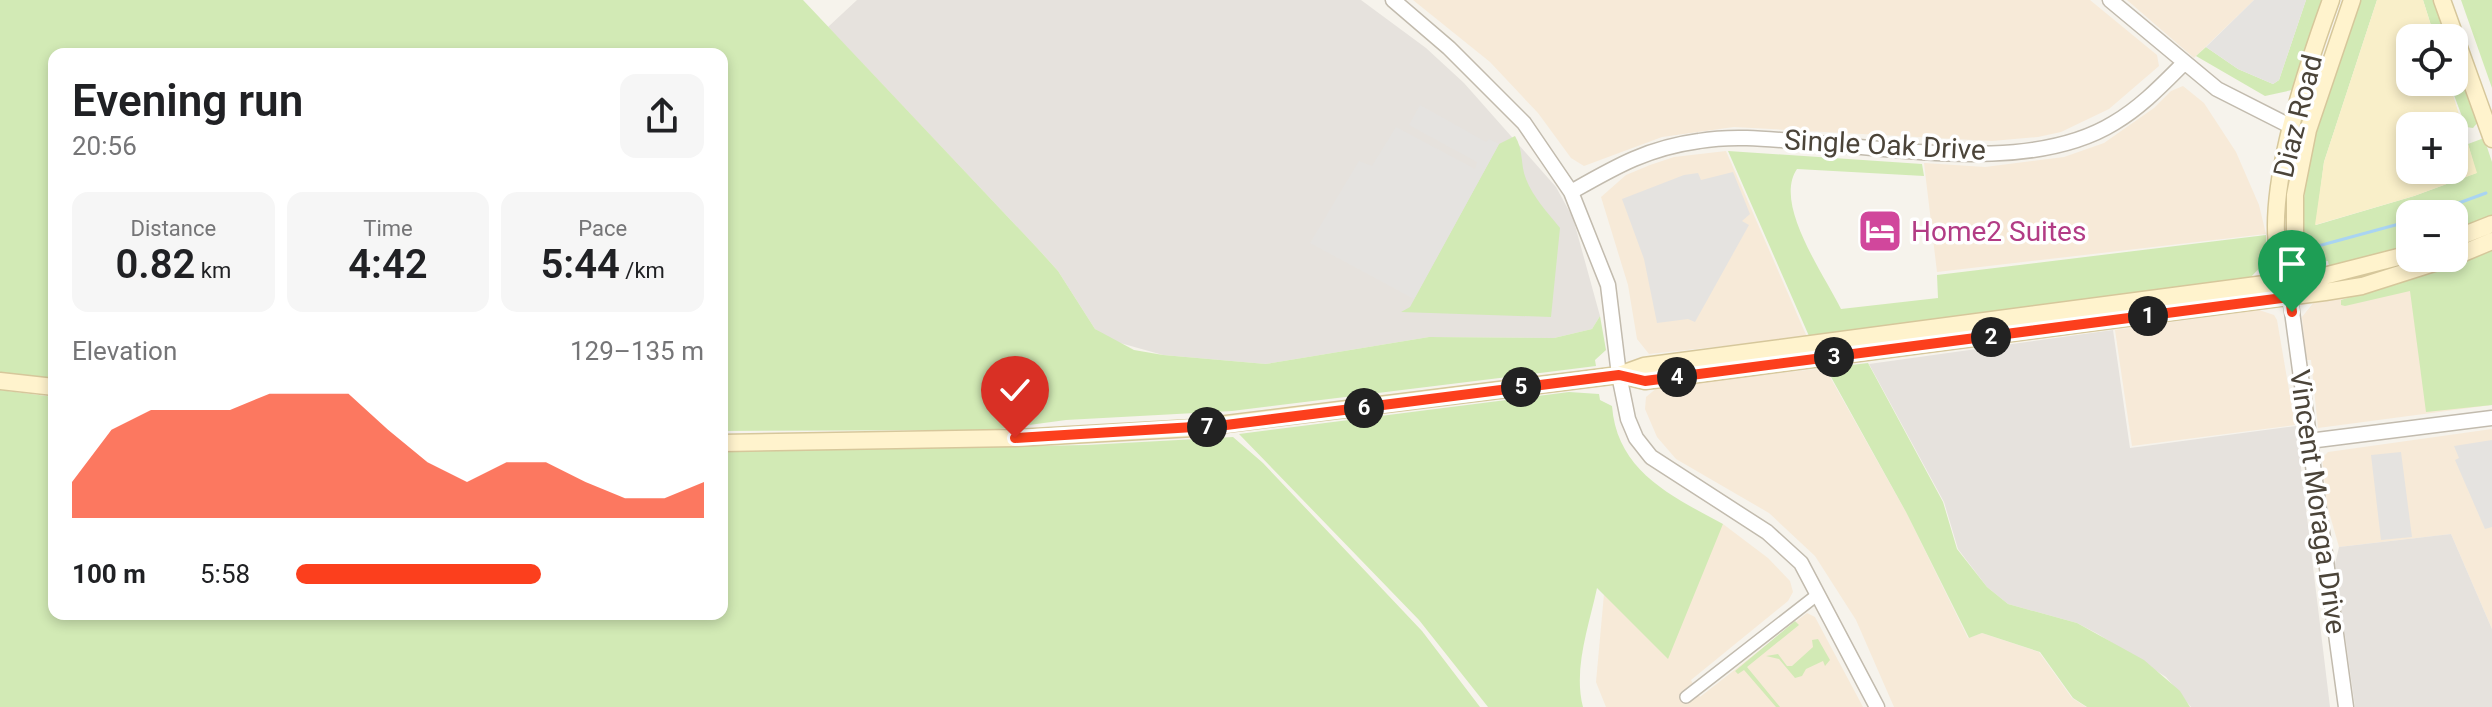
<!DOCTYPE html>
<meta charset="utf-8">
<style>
:root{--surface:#fff;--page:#f6f6f6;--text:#202124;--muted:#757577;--accent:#fc3f1d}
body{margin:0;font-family:Roboto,sans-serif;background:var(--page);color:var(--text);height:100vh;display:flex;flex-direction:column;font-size:30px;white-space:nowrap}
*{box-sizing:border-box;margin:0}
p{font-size:26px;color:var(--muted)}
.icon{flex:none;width:44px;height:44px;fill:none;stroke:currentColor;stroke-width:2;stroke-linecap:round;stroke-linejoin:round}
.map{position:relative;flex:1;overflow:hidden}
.panel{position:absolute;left:48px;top:48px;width:680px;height:572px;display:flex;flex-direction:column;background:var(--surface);border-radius:16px;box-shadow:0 4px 12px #0003}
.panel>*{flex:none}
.tools{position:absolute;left:2396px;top:24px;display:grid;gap:16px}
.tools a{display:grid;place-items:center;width:72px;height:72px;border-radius:16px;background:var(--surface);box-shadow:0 4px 12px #0003;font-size:40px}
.pin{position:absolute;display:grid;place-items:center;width:68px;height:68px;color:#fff;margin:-82px -34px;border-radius:50% 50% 50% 0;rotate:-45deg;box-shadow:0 0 8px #0007}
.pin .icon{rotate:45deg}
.km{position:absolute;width:40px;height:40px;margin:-20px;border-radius:50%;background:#222;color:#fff;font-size:22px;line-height:40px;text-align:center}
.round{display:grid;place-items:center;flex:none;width:84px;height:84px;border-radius:16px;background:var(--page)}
.headline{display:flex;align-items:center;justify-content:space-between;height:136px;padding:0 24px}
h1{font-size:44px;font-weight:600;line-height:60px}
.metrics{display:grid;grid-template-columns:repeat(3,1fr);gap:12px;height:136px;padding:8px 24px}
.metrics div{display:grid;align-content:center;border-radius:16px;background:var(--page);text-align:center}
.metrics b{font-size:40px;font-weight:600}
.metrics small{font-size:22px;font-weight:400}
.metrics p{font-size:22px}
.chart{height:224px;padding:16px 24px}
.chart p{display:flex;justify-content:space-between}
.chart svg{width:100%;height:144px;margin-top:8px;fill:var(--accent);opacity:.7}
ul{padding:0 24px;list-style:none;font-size:26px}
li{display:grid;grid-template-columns:128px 96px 1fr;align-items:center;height:60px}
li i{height:20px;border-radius:10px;background:var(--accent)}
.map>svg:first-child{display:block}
.commercial{fill:#f7ead8}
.industrial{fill:#e6e2dd}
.green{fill:#d2eab5}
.sand{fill:#f9efc9;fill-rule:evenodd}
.parking{fill:#e5e3e0}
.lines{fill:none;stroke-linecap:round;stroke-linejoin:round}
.stream{stroke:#a9d4f2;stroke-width:3}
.minor-casing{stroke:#c2bbae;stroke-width:14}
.tertiary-casing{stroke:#c2bbae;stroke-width:17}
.secondary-casing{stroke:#d6c79b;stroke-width:19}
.minor{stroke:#fff;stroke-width:11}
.tertiary{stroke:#fff;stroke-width:14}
.secondary{stroke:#fff3cd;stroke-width:16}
.route-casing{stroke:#fff;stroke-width:16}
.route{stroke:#fc3f1d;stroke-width:10}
.labels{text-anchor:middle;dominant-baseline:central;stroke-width:7;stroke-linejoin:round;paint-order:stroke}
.street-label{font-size:28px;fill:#4b4439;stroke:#fff}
.hotel-label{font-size:28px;fill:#b23c85;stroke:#fff;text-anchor:start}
</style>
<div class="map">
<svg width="2492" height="707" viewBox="0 0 2492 707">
<rect width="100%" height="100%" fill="#f6f3ec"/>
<path class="commercial" d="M1413 0H2090L2157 55 2159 66 2109 109 2061 132 2038 137 1992 141 1734 127 1662 137 1584 166 1571 158 1538 113 1490 62Z
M2127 0H2254L2194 58Z
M2183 86 2204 103 2236 152 2259 205 2266 234 1937 272 1924 163 1985 167 2064 157 2104 143 2154 108 2171 91Z
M1726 151 1807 337 1649 354 1637 339 1628 285 1601 197 1626 175 1650 165 1674 157Z
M2492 250V405L2318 428 2311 360H2306L2302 317 2314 302 2396 285Z
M2259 310 2274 315 2277 320 2295 425 2132 446 2115 330Z
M1825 368 1906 512 1968 638 1982 633 2039 652 2072 698 2086 707H1894L1856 620 1815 556 1769 513 1676 459 1657 437 1645 409 1646 397 1658 387Z
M2492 429V629L2451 534 2339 547 2327 505 2322 458 2328 452Z
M1723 524 1768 558 1790 581 1793 592 1788 601 1691 680 1700 697 1807 613 1815 617 1863 707H1606L1596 682 1604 594 1714 543Z"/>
<path class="industrial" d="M857 0H1361L1426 48 1464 83 1556 187 1573 218 1600 316 1592 329 1554 338 1429 337 1266 364 1163 355 1113 341 1095 329 1058 271 1040 251 828 27Z
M2113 330 2130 448 2296 426 2330 707H2191L2166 677 2098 634 2077 623 2008 604 1987 587 1958 549 1944 502 1869 364Z
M2451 534 2492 629V707H2355L2335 564 2339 547Z"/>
<path class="green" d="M0 0H803L1040 251 1058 271 1095 329 1134 350 1163 355 1266 364 1429 337 1554 338 1592 329 1600 316 1606 350 1595 360 1596 366 1232 411 1066 420 991 430 722 431V54H54V380L0 372Z
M2306 0H2323L2292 90 2265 96 2196 56 2206 47 2238 69 2273 84 2279 80Z
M2361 0H2377L2324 162 2316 225 2414 196 2476 173 2468 144 2484 138 2492 162V217L2454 233V214H2410V247L2329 267 2328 261 2319 262 2303 250C2297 164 2333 79 2361 0Z
M2423 0H2437L2450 38H2435Z
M2461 0H2492V88Z
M2454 51 2478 122 2473 128 2466 127 2449 82H2454Z
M1515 136C1524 151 1520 164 1526 179 1533 197 1548 213 1560 228L1551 317 1401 312 1410 307 1499 144Z
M1728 151 1922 164 1924 176 1797 169C1773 204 1824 274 1841 309L1938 298 1937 275 2266 235 2267 260 2251 277 1809 336Z
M2492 250V405L2426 412 2410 291 2345 306 2341 305V300L2441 270Z
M1868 363 1943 502 1957 549 1987 587 2008 604 2077 623 2144 660 2180 691 2190 707H2087L2073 698 2040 652 1982 633 1969 638 1906 512 1826 368Z
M0 390 54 397V614H722V451L1087 445 1233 437 1263 463 1422 631 1480 707H0Z
M1569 392 1599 394 1600 400 1612 406C1617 471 1671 496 1723 524L1668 659 1597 588C1589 626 1573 669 1583 707H1488L1419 620 1239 434Z
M1795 621 1799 625 1747 667 1780 707H1776L1744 670 1738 674 1735 671Z
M1818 639 1830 660 1825 666 1823 661 1806 669 1802 676 1795 678 1779 659 1766 656 1778 654 1787 666H1792L1813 647 1812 640Z"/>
<path class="sand" d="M2377 0H2423L2435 38H2410V82H2449L2477 173 2414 196 2315 225 2324 162ZM2410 126H2454V170H2410Z"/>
<path class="parking" d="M2254 0H2306L2279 80 2273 84 2238 69 2206 47Z
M1420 105 1486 142 1489 139 1499 144 1414 299 1310 243 1359 161 1372 166 1396 127 1475 169 1477 162 1409 125Z
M1733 172 1750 214 1742 221 1749 225 1695 322 1688 319 1657 323 1644 259 1622 199 1684 175 1698 173 1701 180Z
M2492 440V527L2485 529 2455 460 2459 458 2454 446Z
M2401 452 2412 537 2381 540 2371 455Z"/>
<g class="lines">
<path class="stream" d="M2429 214 2486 193
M2318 246 2410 221"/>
<g class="minor-casing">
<path id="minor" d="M1686 697 1817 595"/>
</g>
<g class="tertiary-casing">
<path id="tertiary" d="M1393 0 1449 48 1524 123 1571 192 1608 285 1619 375 1628 419 1636 438 1651 457 1767 532 1801 563 1877 707
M2110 0 2217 89 2290 126
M1571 192C1615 167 1647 148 1699 141 1733 135 1769 139 1803 142 1895 148 2031 174 2114 123 2141 107 2161 86 2183 64
M2290 297 2346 707
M2309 441 2492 418"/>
</g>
<g class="secondary-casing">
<path id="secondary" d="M2442 0 2492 139
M2454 239 2492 224
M2454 257 2492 241
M2288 280C2251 223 2309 61 2331 0
M2289 288 2295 265V195L2308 130 2352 0
M1620 375 1645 381 2325 292 2362 286 2450 258
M0 381 54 387
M722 443 1015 438 1194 428 1619 375 1644 366 2324 276 2410 254"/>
</g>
<use href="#minor" class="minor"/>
<use href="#tertiary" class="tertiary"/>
<use href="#secondary" class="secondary"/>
</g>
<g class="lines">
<g class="route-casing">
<path id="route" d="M1015 438 1226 425 1619 375 1645 381 2290 297 2292 312"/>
</g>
<use href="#route" class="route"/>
</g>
<defs>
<g id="hotel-square" transform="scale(2.3)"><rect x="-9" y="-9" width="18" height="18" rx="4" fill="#d1479c" stroke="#fff"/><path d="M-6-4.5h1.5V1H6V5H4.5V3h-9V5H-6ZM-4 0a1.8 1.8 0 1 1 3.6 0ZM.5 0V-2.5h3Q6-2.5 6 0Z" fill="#fff"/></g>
</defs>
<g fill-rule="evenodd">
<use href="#hotel-square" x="1880" y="231"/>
</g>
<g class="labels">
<g class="street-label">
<text transform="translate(2298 116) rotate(-76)">Diaz Road</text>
<text transform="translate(1885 145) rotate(3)">Single Oak Drive</text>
<text transform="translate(2318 502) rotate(82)">Vincent Moraga Drive</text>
</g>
<g class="hotel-label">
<text x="1911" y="231">Home2 Suites</text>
</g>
</g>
</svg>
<div class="tools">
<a><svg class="icon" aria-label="locate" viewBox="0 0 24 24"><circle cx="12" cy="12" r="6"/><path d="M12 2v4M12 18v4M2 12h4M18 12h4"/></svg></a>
<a>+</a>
<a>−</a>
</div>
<div class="pin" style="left:2292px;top:312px;background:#1e9e55"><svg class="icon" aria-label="arrive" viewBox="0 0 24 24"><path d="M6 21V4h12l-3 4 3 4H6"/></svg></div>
<div class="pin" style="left:1015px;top:438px;background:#d93025"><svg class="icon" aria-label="check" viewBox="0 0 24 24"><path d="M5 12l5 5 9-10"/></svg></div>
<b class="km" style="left:2148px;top:316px">1</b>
<b class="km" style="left:1991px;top:337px">2</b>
<b class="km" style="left:1834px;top:357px">3</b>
<b class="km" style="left:1677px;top:377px">4</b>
<b class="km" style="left:1521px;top:387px">5</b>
<b class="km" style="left:1364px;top:408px">6</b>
<b class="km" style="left:1207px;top:427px">7</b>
<section class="panel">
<div class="headline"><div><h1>Evening run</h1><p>20:56</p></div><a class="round"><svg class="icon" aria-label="share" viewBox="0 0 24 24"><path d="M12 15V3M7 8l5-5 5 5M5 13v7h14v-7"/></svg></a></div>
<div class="metrics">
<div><p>Distance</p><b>0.82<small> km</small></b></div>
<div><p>Time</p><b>4:42</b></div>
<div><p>Pace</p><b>5:44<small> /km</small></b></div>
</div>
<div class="chart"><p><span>Elevation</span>129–135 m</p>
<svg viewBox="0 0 160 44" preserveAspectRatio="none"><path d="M0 44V33L10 17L20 11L30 11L40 11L50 6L60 6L70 6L80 17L90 27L100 33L110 27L120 27L130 33L140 38L150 38L160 33V44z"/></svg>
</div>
<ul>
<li><b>100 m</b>5:58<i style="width:60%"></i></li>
</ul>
</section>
</div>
